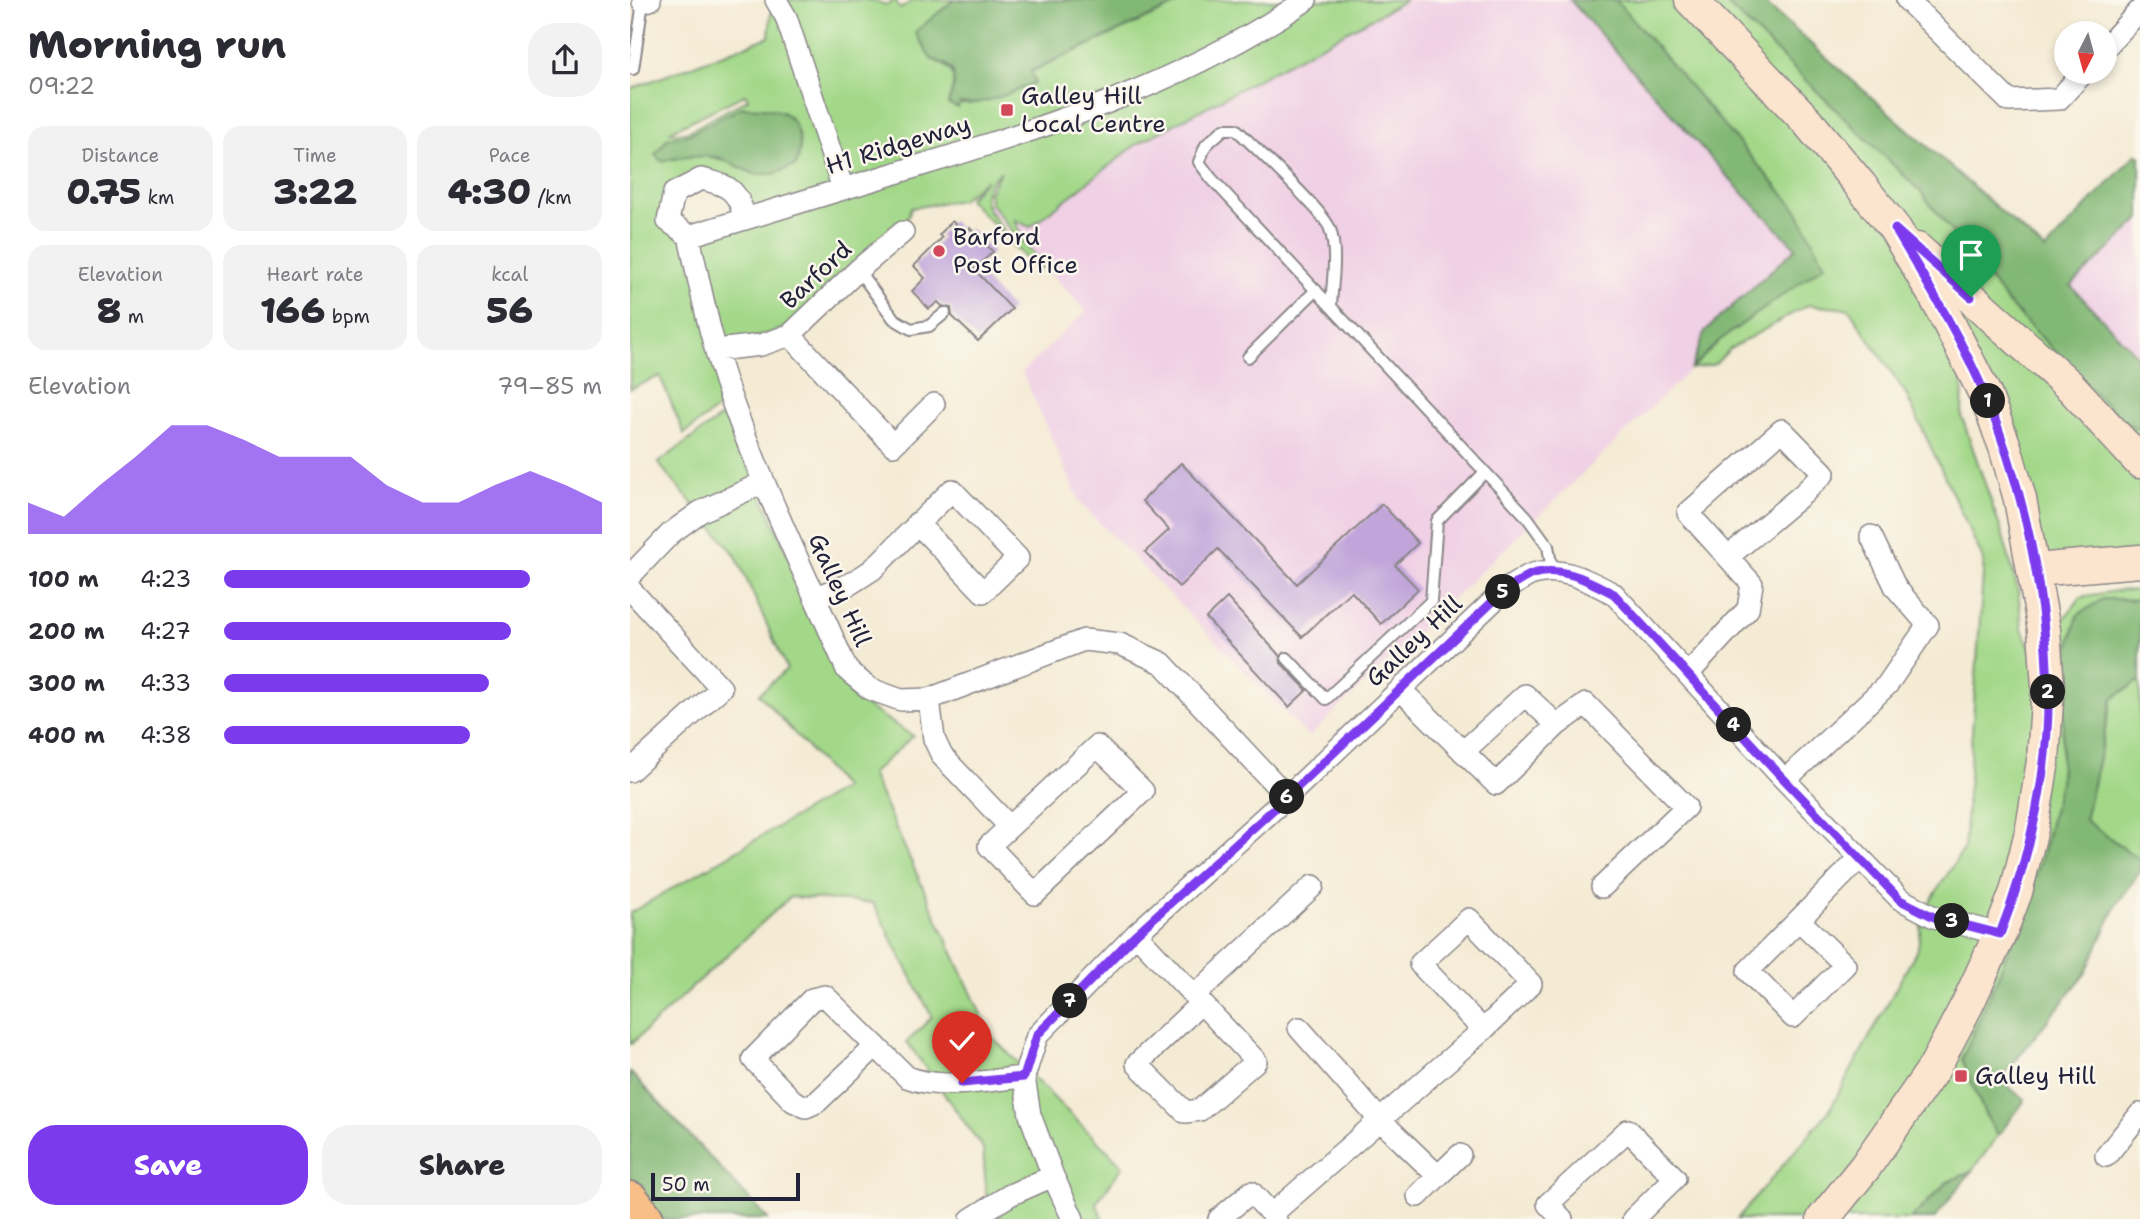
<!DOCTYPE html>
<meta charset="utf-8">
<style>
:root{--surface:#fff;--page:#f2f2f3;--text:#2b2b33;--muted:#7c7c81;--accent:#7c3aed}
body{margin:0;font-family:"Shantell Sans",sans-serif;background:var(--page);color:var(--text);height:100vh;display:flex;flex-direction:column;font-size:26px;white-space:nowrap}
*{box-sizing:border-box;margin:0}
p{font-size:23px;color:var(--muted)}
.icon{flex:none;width:38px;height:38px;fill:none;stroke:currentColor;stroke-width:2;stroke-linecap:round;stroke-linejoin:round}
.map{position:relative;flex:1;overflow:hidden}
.side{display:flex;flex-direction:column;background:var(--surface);width:630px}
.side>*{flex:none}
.needle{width:46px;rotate:186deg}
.fabs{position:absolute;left:1424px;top:21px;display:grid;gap:14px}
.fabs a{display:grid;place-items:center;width:63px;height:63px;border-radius:50%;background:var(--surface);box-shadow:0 4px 10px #0003;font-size:35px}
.scale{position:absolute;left:21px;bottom:18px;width:149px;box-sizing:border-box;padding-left:7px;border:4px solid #22223b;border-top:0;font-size:19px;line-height:24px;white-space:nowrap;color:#22223b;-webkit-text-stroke:5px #fbf7ec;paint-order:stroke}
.pin{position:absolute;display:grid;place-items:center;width:60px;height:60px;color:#fff;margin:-72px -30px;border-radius:50% 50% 50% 0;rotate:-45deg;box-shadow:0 0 7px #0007}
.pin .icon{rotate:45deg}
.km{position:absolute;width:35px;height:35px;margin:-18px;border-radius:50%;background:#222;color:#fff;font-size:19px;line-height:35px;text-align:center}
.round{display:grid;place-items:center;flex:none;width:74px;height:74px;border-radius:28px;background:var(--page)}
.summary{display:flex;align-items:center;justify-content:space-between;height:119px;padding:0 28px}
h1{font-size:38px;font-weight:800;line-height:52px}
.stats{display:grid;grid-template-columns:repeat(3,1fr);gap:10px;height:119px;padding:7px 28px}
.stats div{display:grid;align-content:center;border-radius:18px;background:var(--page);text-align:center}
.stats b{font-size:35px;font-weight:800}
.stats small{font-size:19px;font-weight:400}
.stats p{font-size:19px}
.chart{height:196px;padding:14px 28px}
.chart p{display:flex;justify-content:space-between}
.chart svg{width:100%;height:126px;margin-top:7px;fill:var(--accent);opacity:.7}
.cta{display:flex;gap:14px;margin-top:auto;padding:14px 28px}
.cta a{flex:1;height:80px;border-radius:28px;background:var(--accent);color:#fff;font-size:28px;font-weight:800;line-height:80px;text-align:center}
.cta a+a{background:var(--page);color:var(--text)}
ul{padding:0 28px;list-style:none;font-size:23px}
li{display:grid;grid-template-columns:112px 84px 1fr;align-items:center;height:52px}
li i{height:18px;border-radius:9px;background:var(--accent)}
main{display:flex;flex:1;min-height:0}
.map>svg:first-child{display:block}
.built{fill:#f0d0e5}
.green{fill:#a3d889;stroke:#627d62;stroke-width:2;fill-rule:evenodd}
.forest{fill:#82b875;stroke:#526d58;stroke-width:2}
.building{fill:#c0a4da}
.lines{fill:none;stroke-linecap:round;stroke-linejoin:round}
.lane-casing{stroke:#8b8688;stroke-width:14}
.street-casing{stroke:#8b8688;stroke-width:24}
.secondary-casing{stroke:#8b8688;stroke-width:35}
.highway-casing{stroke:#8b8688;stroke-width:42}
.lane{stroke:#fff;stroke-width:10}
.street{stroke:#fff;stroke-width:21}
.secondary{stroke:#fce5cf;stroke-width:32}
.highway{stroke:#f7be87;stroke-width:38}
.route-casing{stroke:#fff;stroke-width:14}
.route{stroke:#7c3aed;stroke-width:9}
.poi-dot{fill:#d1495b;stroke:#fbf7ec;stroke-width:2.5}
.labels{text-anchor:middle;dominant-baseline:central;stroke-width:5;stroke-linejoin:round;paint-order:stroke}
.poi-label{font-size:24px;fill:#22223b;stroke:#fbf7ec;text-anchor:start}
.street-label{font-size:24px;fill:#22223b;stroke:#fbf7ec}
</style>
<main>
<section class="side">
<div class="summary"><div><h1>Morning run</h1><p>09:22</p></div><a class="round"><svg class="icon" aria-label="share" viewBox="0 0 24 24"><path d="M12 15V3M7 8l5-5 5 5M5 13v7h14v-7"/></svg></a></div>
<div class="stats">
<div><p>Distance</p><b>0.75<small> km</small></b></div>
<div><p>Time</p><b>3:22</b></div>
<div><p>Pace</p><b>4:30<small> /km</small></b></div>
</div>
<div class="stats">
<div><p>Elevation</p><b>8<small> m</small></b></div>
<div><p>Heart rate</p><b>166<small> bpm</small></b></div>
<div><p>kcal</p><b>56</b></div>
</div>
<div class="chart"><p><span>Elevation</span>79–85 m</p>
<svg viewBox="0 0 160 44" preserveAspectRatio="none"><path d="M0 44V33L10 38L20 27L30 17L40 6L50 6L60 11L70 17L80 17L90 17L100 27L110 33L120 33L130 27L140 22L150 27L160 33V44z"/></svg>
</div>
<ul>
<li><b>100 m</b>4:23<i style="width:81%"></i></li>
<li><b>200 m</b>4:27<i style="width:76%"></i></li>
<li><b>300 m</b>4:33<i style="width:70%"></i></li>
<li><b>400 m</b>4:38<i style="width:65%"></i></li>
</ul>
<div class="cta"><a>Save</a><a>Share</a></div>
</section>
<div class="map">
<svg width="1510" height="1219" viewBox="0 0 1510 1219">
<rect width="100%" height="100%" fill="#fbf7ec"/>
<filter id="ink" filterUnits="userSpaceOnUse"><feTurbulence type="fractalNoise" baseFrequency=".0143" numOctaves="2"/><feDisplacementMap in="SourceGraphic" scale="14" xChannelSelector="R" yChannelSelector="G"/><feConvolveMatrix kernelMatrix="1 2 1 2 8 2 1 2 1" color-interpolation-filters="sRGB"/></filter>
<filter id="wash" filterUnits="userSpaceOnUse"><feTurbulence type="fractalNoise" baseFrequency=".00686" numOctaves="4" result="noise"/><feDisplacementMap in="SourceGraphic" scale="28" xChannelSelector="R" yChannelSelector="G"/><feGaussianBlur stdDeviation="1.57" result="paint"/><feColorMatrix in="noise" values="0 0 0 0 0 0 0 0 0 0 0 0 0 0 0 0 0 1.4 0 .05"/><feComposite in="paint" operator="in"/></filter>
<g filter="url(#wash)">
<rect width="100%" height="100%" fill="#f4ebd4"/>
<path class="built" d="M776 0H940L1104 184 1166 248 1076 331 1061 369 679 737 450 503 392 372 456 311 353 202 400 227 507 144Z
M1510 219V359L1441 286Z"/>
<path class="green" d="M142 0H240L257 5 265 0 270 9 284 0H324L321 2 301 59C328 69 326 77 318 104H338L380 93 405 82 401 72 556 0H776L507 144 400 227 385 220 395 244 414 265 407 270 378 240 383 232 360 202 359 192 371 171C344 196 355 205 375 232L373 234 338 199 357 179 331 200 281 208 273 232 173 322 87 350 101 398 54 434 30 376 0 389V89L139 37ZM116 94 118 99 59 131 43 134 40 131ZM81 125 124 174C85 154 74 153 31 161L37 139 60 134ZM71 179 111 200 115 219 59 236 38 221 44 193Z
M986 0H1093L1290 191 1378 303 1491 420 1510 430V554L1419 560 1390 499 1334 354 1332 417 1373 536 1388 590 1392 629 1417 686 1426 629 1451 597 1491 590 1510 591V600L1473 599 1448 615 1437 654 1430 782 1411 861 1369 974 1332 1059 1354 1112 1368 1136 1341 1172 1317 1182 1281 1219H1107L1199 1111 1288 948 1293 913 1334 848 1354 561 1276 394 1219 309 1178 305 1100 349 1085 364 1061 369 1090 340 1195 264Z
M95 414 222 697 283 736 241 774 361 1036 493 1166 466 1203 473 1219H358L353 1148 277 1042 302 1017 243 903 160 897 1 1044 0 1042V913L214 788 129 694 157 669 105 554 28 463Z
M1510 680V860L1455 820 1482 699Z"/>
<path class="forest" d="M324 0H556L401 71 405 83C385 91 351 107 330 103L328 108 318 104 324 85 323 72 317 65 301 59 285 32Z
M940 0H986L1167 210 1195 265 1090 340 1061 369 1075 331 1166 248 1104 184Z
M1093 0H1131L1415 250 1506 154 1510 156V219L1441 286 1510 359V430L1491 420 1378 303 1290 191Z
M112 107C140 108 163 106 169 138 171 148 170 156 166 165L144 174H124L88 157 61 156 31 161 25 155 37 139 60 134Z
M1473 599 1510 600V680L1482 699 1455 820 1510 860V872L1487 904 1455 974 1370 1080 1395 1100 1368 1136 1354 1112 1332 1059 1369 974 1411 861 1430 782 1437 654 1448 615Z
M0 1072 138 1219H14L0 1201Z
M1341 1172 1304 1219H1281L1317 1182Z"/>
<g id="blocks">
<path class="building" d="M322 221 335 234 340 228 363 252 344 269 382 309 348 341 322 316 321 308 312 306 308 302 299 309 282 291 295 278 284 266 312 238 309 235Z
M551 463 667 584 752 504 788 543 765 565 788 589 751 624 721 591 672 637 588 549 549 587 515 552 539 530 512 501Z
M597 598 650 656 651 663 677 690 659 707 576 618Z"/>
</g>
</g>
<g filter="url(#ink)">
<use href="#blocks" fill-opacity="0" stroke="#8b8688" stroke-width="2"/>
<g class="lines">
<g class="lane-casing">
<path id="lane" d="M3 69 13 2
M228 270 264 319 281 329 299 326 315 313
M701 306C702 283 708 253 700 229 694 211 624 147 606 129H594L576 145 569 162 581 178 897 517 918 546 922 570
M618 357 686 290
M657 658 696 699 801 601 807 521 855 472"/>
</g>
<g class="street-casing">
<path id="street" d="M146 0 156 17 213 189
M1277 0 1379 101 1429 99 1454 72
M13 2 20 0
M1475 48 1510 10
M59 236C71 291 82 347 102 401 135 492 178 580 217 670L240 689 271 700 299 699 454 640 490 644 532 663 657 797
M59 236C133 213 208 191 282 168 419 127 557 81 676 0
M59 236 38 221 44 193 71 179C99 185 108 190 115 219
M160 335 263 445 304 404
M86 350 131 345 160 335 228 270 273 232
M0 576 41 533 70 512 134 482
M0 589 91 688 0 771
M185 597 220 584 242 570 322 490 388 558 353 592 287 523
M1058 674 1118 609 1122 584 1058 513 1152 430 1194 473 1173 494 1099 556
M771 690 866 784 927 725 956 704 1056 807 972 887
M299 699 304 739 312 756 379 826
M467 746 513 791 405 894 359 846Z
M833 752 895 695 927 725
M1155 780 1257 685 1298 625 1266 588 1241 536
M1169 920 1215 965 1163 1017 1118 971 1230 858
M506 934 626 1061 570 1110 555 1112 507 1064 571 1003
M564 996 683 886
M669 1028 749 1119 808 1176 788 1196
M246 1046 187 1102 176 1107 163 1101 123 1059 182 999 195 996 277 1077C312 1091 357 1080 394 1077
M1476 1156 1510 1114
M808 1176 830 1155
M642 1214 853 1030 901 984 839 919 790 964 853 1030
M341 1219 380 1195 423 1176
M443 1219 423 1176 400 1115 394 1077 407 1036 506 934 657 797 876 589C884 585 892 579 900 575 930 564 959 581 984 594L1149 774 1270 899 1304 917 1370 934
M589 1219 621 1192 646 1219
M932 1219 918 1204 998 1130 1045 1178 1003 1219"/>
</g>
<g class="secondary-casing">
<path id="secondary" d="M1061 0 1177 121 1231 186 1265 229 1306 298 1355 394 1375 447 1390 499 1414 630 1418 687 1413 761 1402 828 1386 892 1370 934 1338 1003 1304 1068 1235 1167 1193 1219
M1287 249 1441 387 1510 462
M1405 570 1510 561"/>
</g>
<g class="highway-casing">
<path id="highway" d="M0 1201 14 1219"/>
</g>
<use href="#lane" class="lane"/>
<use href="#street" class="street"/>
<use href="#secondary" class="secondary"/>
<use href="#highway" class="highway"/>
</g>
</g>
<g class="lines" filter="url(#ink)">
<g class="route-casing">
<path id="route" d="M332 1083 394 1077 407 1035 506 934 657 797 876 589C884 585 892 579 900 575 930 564 959 581 984 594L1149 774 1270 900 1304 917 1370 934C1400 858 1420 768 1418 686 1415 588 1393 487 1356 397 1333 341 1296 281 1265 229L1341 297"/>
</g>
<use href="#route" class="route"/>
</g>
<g class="poi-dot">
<rect x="370" y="103" width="14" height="14" rx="3.5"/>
<circle cx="309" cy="251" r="7"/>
<rect x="1324" y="1069" width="14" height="14" rx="3.5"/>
</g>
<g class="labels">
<g class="poi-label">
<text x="391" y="96">Galley Hill<tspan x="391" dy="28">Local Centre</tspan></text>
<text x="323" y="237">Barford<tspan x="323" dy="28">Post Office</tspan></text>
<text x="1345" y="1076">Galley Hill</text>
</g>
<g class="street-label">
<text transform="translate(268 145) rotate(-17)">H1 Ridgeway</text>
<text transform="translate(186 275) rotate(-43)">Barford</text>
<text transform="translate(210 590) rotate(66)">Galley Hill</text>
<text transform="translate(784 641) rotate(-43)">Galley Hill</text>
</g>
</g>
</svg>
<div class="fabs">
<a><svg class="needle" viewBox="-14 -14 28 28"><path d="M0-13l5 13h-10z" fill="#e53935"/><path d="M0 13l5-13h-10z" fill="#7c7c81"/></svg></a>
</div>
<div class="scale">50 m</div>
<div class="pin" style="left:1341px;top:297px;background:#1e9e55"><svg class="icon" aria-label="arrive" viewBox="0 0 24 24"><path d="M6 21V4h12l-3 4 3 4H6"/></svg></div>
<div class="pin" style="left:332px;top:1083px;background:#d93025"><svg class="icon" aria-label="check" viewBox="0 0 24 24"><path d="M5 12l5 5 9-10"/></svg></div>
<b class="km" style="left:1358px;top:401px">1</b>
<b class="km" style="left:1418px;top:692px">2</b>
<b class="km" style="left:1322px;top:921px">3</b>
<b class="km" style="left:1104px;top:725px">4</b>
<b class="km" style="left:873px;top:592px">5</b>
<b class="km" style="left:657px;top:797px">6</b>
<b class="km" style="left:440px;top:1001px">7</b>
</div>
</main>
